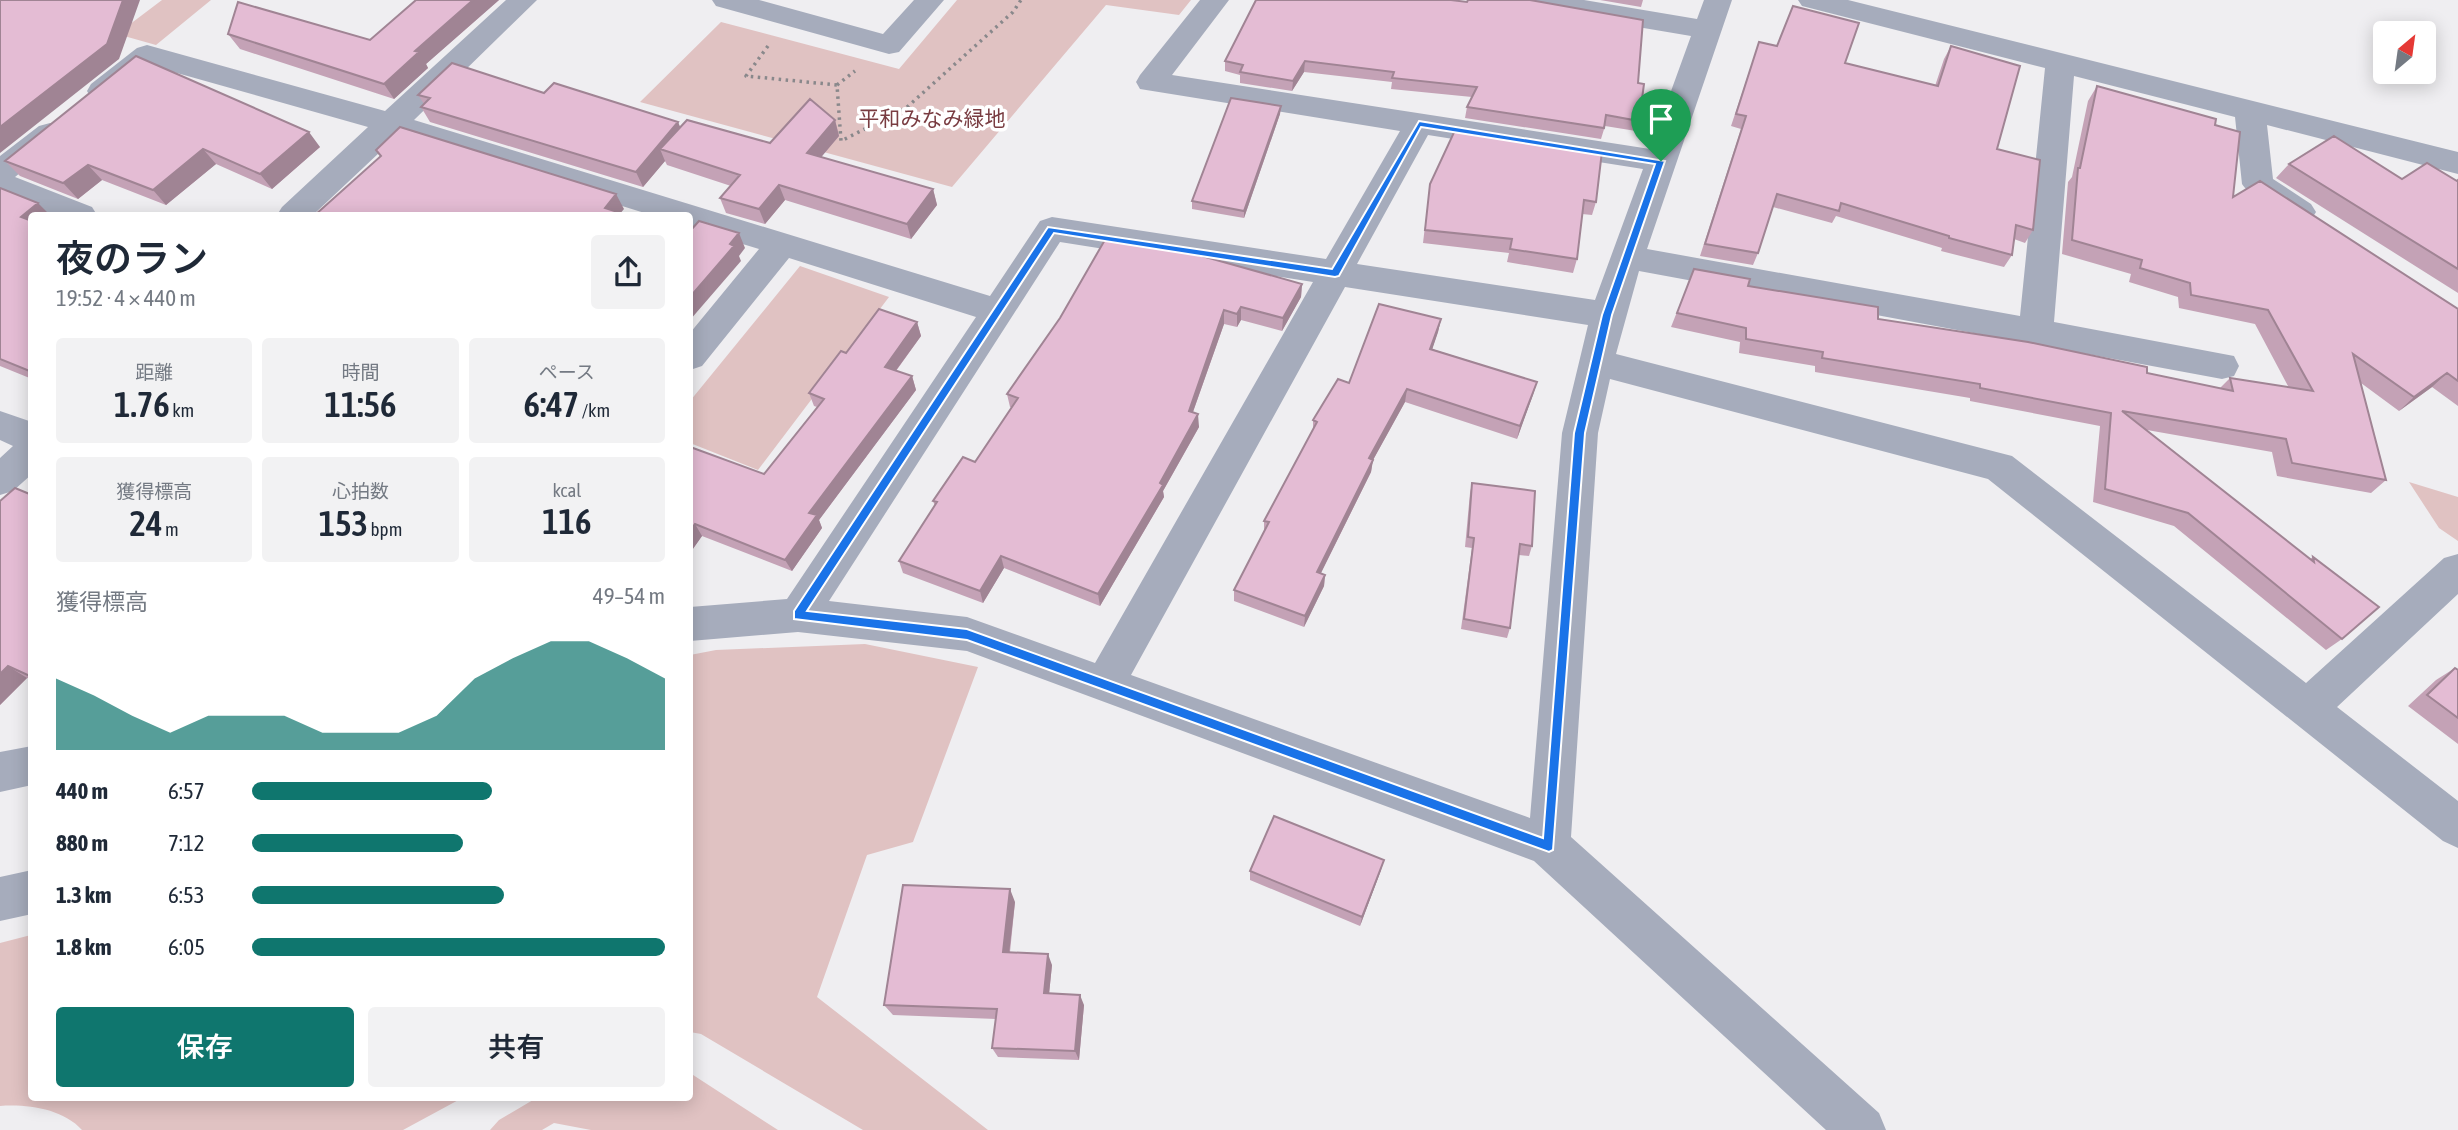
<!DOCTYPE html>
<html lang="ja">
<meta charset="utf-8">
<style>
:root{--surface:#fff;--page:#f2f2f3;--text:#1f2937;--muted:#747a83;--accent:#0f766e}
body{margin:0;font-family:"Asap Condensed","Noto Sans JP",sans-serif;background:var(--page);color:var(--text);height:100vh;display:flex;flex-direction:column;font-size:26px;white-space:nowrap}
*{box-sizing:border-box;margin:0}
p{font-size:23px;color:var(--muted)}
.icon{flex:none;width:38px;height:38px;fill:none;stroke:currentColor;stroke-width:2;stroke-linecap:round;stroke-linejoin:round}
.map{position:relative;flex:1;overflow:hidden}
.details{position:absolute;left:28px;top:212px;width:665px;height:889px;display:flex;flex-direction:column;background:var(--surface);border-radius:7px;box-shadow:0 4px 18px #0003}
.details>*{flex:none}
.needle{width:46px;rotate:29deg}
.buttons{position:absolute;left:2373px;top:21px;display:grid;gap:14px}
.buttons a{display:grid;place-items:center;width:63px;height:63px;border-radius:7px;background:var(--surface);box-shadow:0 4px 18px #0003;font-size:35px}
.pin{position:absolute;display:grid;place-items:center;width:60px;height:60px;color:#fff;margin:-72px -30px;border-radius:50% 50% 50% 0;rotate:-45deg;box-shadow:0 0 7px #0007}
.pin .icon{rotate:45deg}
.round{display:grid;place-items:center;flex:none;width:74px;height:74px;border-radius:7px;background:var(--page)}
.headline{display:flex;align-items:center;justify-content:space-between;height:119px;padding:0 28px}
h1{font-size:38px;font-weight:600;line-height:52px}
.figures{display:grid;grid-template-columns:repeat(3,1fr);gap:10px;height:119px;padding:7px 28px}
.figures div{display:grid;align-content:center;border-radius:7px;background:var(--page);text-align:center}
.figures b{font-size:35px;font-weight:600}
.figures small{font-size:19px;font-weight:400}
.figures p{font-size:19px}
.chart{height:196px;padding:14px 28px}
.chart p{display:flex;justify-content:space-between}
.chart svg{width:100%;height:126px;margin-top:7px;fill:var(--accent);opacity:.7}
.primary-button{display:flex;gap:14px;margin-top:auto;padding:14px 28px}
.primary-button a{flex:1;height:80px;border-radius:7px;background:var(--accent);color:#fff;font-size:28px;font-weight:600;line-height:80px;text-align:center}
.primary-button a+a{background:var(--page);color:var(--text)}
ul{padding:0 28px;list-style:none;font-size:23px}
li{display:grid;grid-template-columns:112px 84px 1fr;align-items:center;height:52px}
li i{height:18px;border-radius:9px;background:var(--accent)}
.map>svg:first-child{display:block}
.green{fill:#e0c2c2}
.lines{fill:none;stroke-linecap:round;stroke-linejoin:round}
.path{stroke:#89888b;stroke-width:3.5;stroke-dasharray:2.5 4.5;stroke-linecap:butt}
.minor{fill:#a6acbc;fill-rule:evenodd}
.wall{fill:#c4a2b6}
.shaded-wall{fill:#a08494}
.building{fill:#e4bcd4;stroke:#a08494;stroke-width:2}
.route{fill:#1a73e8;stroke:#fff;stroke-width:2;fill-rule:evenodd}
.labels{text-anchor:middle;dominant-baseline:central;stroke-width:7;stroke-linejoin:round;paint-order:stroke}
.far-park-label{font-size:21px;fill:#793c41;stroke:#fff}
</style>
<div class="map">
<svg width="2458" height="1130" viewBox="0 0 2458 1130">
<rect width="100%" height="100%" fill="#efeef1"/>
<path class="green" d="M162 0H211L156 45 117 34Z
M957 0H1191L1179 15 1106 5 952 187 640 102 721 22 899 69Z
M800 266 889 297 758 470 690 443V401Z
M2409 482 2458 497V541L2439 528Z
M865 644 978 667 913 842 867 855 817 997 988 1130H863L701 1034 690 1032V655L716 650Z
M31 935 32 1097H464L403 1130H82C63 1109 28 1104 0 1106V943Z
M690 1073 778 1130H591L554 1123 542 1130H490L499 1120 538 1097H690Z"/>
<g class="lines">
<path class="path" d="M768 46 746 76 837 85 841 141 906 108 1013 12 1021 0
M837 85 855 71"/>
<path class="minor" d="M506 0H537L414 120 990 296 1040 221 1052 217 1326 259 1400 131 1140 89 1136 82 1140 75 1200 0H1229L1172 75 1650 149 1691 36 1531 9 1521 6 1517 0H1584L1697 19 1704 0H1732L1647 249 2020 316 2045 68 1802 6 1798 0H1848L2458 152V174L2267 125 2273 179 2311 204 2316 212 2311 220C2308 221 2304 223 2300 223 2287 223 2249 195 2242 184L2235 117 2074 76 2054 322 2234 356 2239 366 2234 376 2222 379 1639 271 1616 354 2012 456 2306 683 2444 558 2458 554V594L2337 707 2458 801V848L2443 841 1988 479 1610 379 1598 433 1571 837 1879 1113 1886 1130H1826L1534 861 967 651 798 632 690 641V607L787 599 976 317 789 258 702 366 690 370V333L759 249 690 228V215H651L397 136 313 215H277L282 207 368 127 152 66C134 80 115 105 91 98L87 91 91 84 137 48 147 45 385 111ZM1428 135 1643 169 1595 300 1357 264ZM1060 242 1313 282 1095 663 967 617 829 601ZM1345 287 1588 325 1562 433 1530 818 1131 675Z
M712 0H759L883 34 914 0H944L899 52 889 54 716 6Z
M50 123 61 126 65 133 61 140 15 177 92 207 97 215H50L0 195V156L39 126Z
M0 411 32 422V474L13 491 0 495V458L13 446 0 440Z
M32 746V785L0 792V752Z
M32 870V914L0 921V877Z"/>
</g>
<path class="wall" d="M416 0H499L426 64 428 68 394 99 240 49 228 34 370 40Z
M1256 0 1638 83 1639 121 1636 131 1605 126 1601 139 1465 118 1467 107 1472 97 1391 89 1392 82 1304 72 1292 91 1240 83V75L1225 71V61Z
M1600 0H1643L1641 7Z
M1759 42 1935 86 1944 59 1951 46 2033 230 2025 243 2014 239 2012 255 2004 267 1941 251 1942 248 1836 216 1832 223 1773 207 1758 253 1753 265 1700 256 1741 129 1731 126Z
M136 56 320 147 272 189 216 164 166 205 102 180 78 199 20 176 5 161Z
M2097 86 2215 125 2233 197 2458 309V406L2432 387 2399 411 2361 383 2386 480 2371 493 2277 476 2272 452 2147 430 2310 559 2313 557 2342 639 2326 650 2174 526 2093 502 2100 426 1970 401V398L1815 372V366L1739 353 1740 342 1671 327 1694 269 1748 286 1878 319 2220 388 2230 378 2289 388 2255 324 2179 308 2178 297 2129 282 2131 274 2062 254 2068 182 2072 177 2088 101Z
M544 93 678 122 680 128 770 143 835 120 839 136 821 157 933 189 937 205 911 239 785 200 765 224 726 213 720 198 731 186 667 165 665 161 643 187 430 122 421 107 424 104 418 95Z
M1281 106 1280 114 1244 218 1192 209V201Z
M1456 128 1596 202 1592 215 1582 214 1577 259 1573 273 1507 262 1509 253 1423 243 1430 184Z
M2289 164 2402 179 2458 180V293L2276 178Z
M0 188 32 215V379L0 366Z
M1302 284 1301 297 1282 331 1241 320 1237 327 1224 324 1193 412 1199 427 1163 491 1164 497 1100 606 1004 568 983 603 903 573 899 561 935 506 933 501 975 462 1012 408 1010 407 1007 394 1060 318Z
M1441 319 1438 332 1432 349 1537 382 1517 439 1405 402 1373 460 1371 472 1321 573 1325 575 1324 586 1304 627 1234 601V590L1264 531V521L1313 430V420L1349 383Z
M917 322 921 336 896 371 912 376 916 390 819 520 822 528 792 571 702 536 690 553V452L764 474 817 407 814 406 809 393 846 353Z
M1472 483 1532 546 1529 556 1519 555 1510 628 1507 638 1461 629 1472 548 1465 547 1470 493Z
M32 495V679L27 678 0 705Z
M2455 668 2458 670V744L2408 706 2436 680Z
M1381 870 1360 926 1250 880V871Z
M1015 902 1010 952 1052 965 1049 994 1084 1005 1079 1060 998 1057 992 1048 996 1019 893 1015 884 1005Z"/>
<path class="shaded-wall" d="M123 0H140L119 59 0 153V127Z
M473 0H499L426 64 428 68 394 99 384 84 415 51Z
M1305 61 1304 72 1292 91 1293 81Z
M1281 106 1280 114 1244 218V211Z
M835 120 839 136 812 168 807 153Z
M678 122 685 138 660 149 665 161 643 187 636 172Z
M309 132 320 147 272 189 260 174Z
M203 149 216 164 166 205 153 190Z
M88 165 102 180 78 199 63 183Z
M779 185 785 200 765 224 759 209Z
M933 189 937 205 911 239 907 224Z
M616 194 624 209 619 215 605 208Z
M38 203 50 215H32V228L21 217Z
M739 233 745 248 739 256 741 261 690 320V297Z
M1302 284 1301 297 1282 331 1283 318Z
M1241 307V320L1237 327V314Z
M1224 310V324L1189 423V411Z
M1441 319 1438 332 1428 362 1430 349Z
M917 322 921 336 889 380 885 367Z
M2447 373 2432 387 2399 411 2414 397Z
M912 376 916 390 819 520 822 528 792 571 785 560 809 513Z
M1537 382 1533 395 1517 439 1520 426Z
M1407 389 1405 402 1373 460 1371 472 1316 583 1317 572 1369 458Z
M1198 414 1199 427 1163 491 1164 497 1100 606 1098 594Z
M695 524 702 536 690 553V531Z
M1001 556 1004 568 983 603 980 591Z
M1325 575 1324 586 1304 627 1305 616Z
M8 666 27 678 0 705V674Z
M1384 860 1381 870 1360 926 1362 917Z
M1010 889 1015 902 1008 963 1003 952Z
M1048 954 1052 965 1048 1004 1044 993Z
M1080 995 1084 1005 1079 1060 1075 1051Z"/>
<path class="building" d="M0 0H123L107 44 0 127Z
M416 0H473L415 51 419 52 384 84 228 34 238 2 370 40Z
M1256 0H1451L1467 2 1468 0H1530L1643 20 1638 83 1644 84 1639 121 1606 115 1604 128 1467 107 1477 87 1392 78 1394 72 1305 61 1293 81 1240 72 1243 65 1225 61Z
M1793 6 1859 23 1845 63 1938 86 1951 46 2020 66 1997 149 2040 160 2033 230 2016 225 2012 255 1949 238V236L1841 203 1839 211 1777 194 1758 253 1705 244 1746 116 1736 114 1759 42 1777 46Z
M136 56 309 132 260 174 203 149 153 190 88 165 63 183 5 161Z
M452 63 544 93 554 83 678 122 636 172 421 107 430 98 418 95Z
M2097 86 2216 119 2215 125 2240 132 2233 197 2260 181 2458 309V381L2447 373 2414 397 2353 354 2386 480 2292 463 2286 439 2122 411 2314 562 2313 557 2379 607 2342 639 2188 513 2105 489 2111 413 1980 388V384L1822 358 1823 352 1746 339V328L1677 313 1694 269 1750 279 1748 286 1878 307V319L2028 342 2147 367V373L2233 391 2230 378 2313 391 2268 310 2191 295 2190 283 2140 268 2142 260 2072 240 2078 168H2080Z
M1231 98 1281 106 1244 211 1192 201Z
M810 99 835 120 807 153 933 189 907 224 779 185 759 209 720 198 740 175 660 149 687 120 770 143Z
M400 127 616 194 605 208 627 215H315L381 156 376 150Z
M1456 128 1602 151 1596 202 1584 200 1577 259 1510 249 1512 239 1425 230 1430 184Z
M2334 136 2402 179 2427 163 2457 181 2458 180V269L2289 164Z
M0 188 38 203 21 217 32 221V372L0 359Z
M699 221 739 233 730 244 734 246 690 297V231Z
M1106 238 1184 251 1302 284 1283 318 1241 307 1237 314 1224 310 1189 411 1198 414 1160 483 1163 485 1098 594 1001 556 980 591 899 561 937 502 933 501 963 457 975 462 1018 398 1007 394 1060 318Z
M1379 304 1441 319 1430 349 1537 382 1520 426 1407 389 1369 458 1373 460 1317 572 1325 575 1305 616 1234 590 1269 522 1264 521 1317 422 1313 420 1338 379 1349 383Z
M879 309 917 322 885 367 912 376 809 513 817 515 785 560 695 524 690 531V452L693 448 764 474 824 399 809 393 841 351 846 353Z
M1472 483 1535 491 1532 546 1520 544 1510 628 1464 619 1474 538 1468 537Z
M15 488 32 495V677L8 666 0 674V501Z
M2455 668 2458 670V718L2427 695Z
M1274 816 1384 860 1362 917 1250 871Z
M903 885 1010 889 1003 952 1048 954 1044 993 1080 995 1075 1051 992 1048 997 1009 884 1005Z"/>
<path class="route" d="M1419 121 1665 161 1612 315 1585 433 1553 850 1549 852 967 640 794 619V611L1048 227 1332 269ZM1421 127 1655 164 1602 315 1574 433 1543 838 967 629 807 611 1054 233 1335 277 1339 276Z"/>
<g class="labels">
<g class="far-park-label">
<text x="932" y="118">平和みなみ緑地</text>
</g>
</g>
</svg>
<div class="buttons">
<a><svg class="needle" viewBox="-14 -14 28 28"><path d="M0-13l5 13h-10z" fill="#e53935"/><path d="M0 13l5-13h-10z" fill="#747a83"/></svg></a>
</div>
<div class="pin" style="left:1661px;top:161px;background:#1e9e55"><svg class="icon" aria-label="arrive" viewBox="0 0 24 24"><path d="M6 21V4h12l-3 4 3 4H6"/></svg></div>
<section class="details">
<div class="headline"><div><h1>夜のラン</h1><p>19:52 · 4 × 440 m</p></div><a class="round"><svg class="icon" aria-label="share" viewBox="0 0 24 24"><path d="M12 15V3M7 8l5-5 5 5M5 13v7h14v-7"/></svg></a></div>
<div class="figures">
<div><p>距離</p><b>1.76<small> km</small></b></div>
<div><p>時間</p><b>11:56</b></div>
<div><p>ペース</p><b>6:47<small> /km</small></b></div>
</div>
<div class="figures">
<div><p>獲得標高</p><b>24<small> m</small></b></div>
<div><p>心拍数</p><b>153<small> bpm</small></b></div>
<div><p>kcal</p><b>116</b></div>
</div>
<div class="chart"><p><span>獲得標高</span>49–54 m</p>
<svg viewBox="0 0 160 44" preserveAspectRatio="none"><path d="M0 44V19L10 25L20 32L30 38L40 32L50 32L60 32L70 38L80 38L90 38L100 32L110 19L120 12L130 6L140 6L150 12L160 19V44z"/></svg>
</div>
<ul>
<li><b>440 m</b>6:57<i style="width:58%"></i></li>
<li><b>880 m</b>7:12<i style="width:51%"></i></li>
<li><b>1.3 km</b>6:53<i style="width:61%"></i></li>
<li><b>1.8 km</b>6:05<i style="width:100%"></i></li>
</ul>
<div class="primary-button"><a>保存</a><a>共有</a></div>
</section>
</div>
